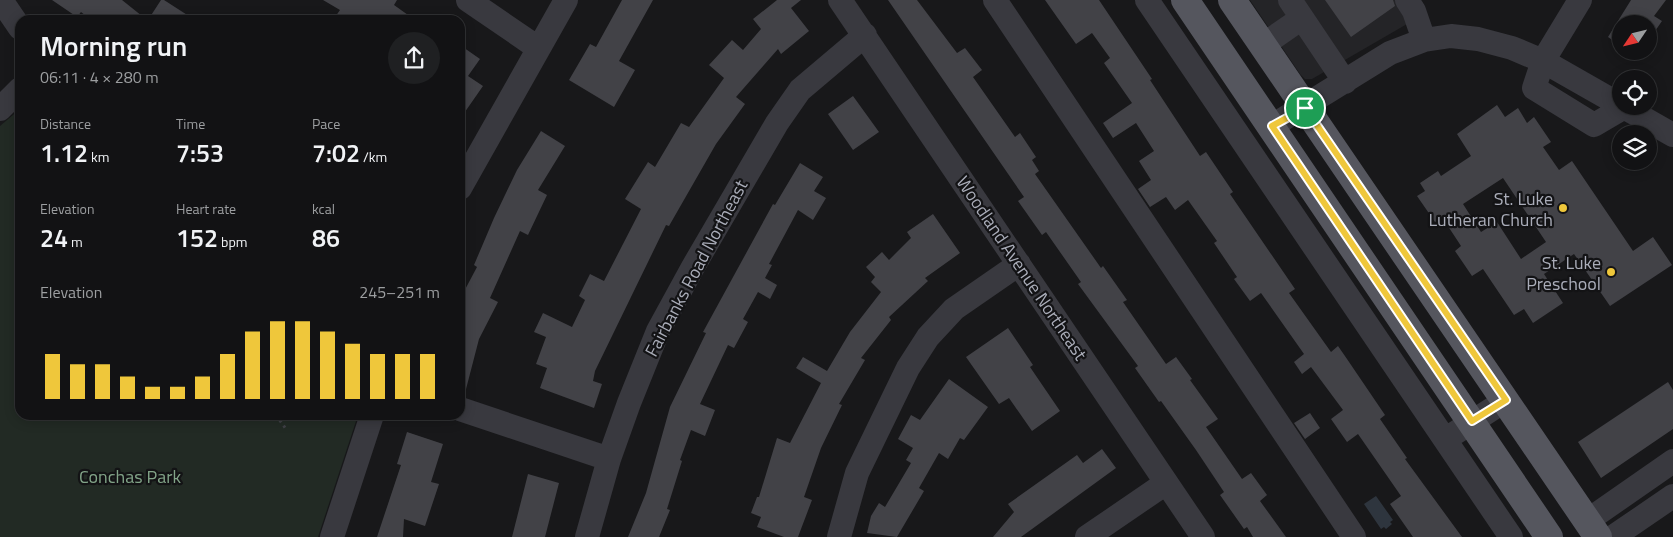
<!DOCTYPE html>
<meta charset="utf-8">
<style>
:root{--surface:#121214;--page:#1f2022;--text:#f1f3f6;--muted:#9c9ea0;--line:#313234;--accent:#efc73b}
body{margin:0;font-family:"Titillium Web",sans-serif;background:var(--page);color:var(--text);height:100vh;display:flex;flex-direction:column;font-size:19px;white-space:nowrap}
*{box-sizing:border-box;margin:0}
p{font-size:16px;color:var(--muted)}
.icon{flex:none;width:28px;height:28px;fill:none;stroke:currentColor;stroke-width:2;stroke-linecap:round;stroke-linejoin:round}
.map{position:relative;flex:1;overflow:hidden}
.drawer{position:absolute;left:15px;top:15px;width:450px;height:405px;display:flex;flex-direction:column;background:var(--surface);border-radius:15px;box-shadow:0 2px 12px #0003,0 0 0 1px var(--line)}
.drawer>*{flex:none}
.needle{width:32px;rotate:235deg}
.buttons{position:absolute;left:1612px;top:15px;display:grid;gap:10px}
.buttons a{display:grid;place-items:center;width:45px;height:45px;border-radius:50%;background:var(--surface);box-shadow:0 2px 12px #0003,0 0 0 1px var(--line);font-size:25px}
.pin{position:absolute;display:grid;place-items:center;width:42px;height:42px;color:#fff;margin:-21px;border:2px solid #fff;border-radius:50%;box-shadow:0 1px 5px #0007}
.round{display:grid;place-items:center;flex:none;width:52px;height:52px;border-radius:26px;background:var(--page)}
.summary{display:flex;align-items:center;justify-content:space-between;height:85px;padding:0 25px}
h1{font-size:28px;font-weight:600;line-height:38px}
.figures{display:grid;grid-template-columns:repeat(3,1fr);gap:8px;height:85px;padding:5px 25px}
.figures div{display:grid;align-content:center}
.figures b{font-size:25px;font-weight:600}
.figures small{font-size:14px;font-weight:400}
.figures p{font-size:14px}
.chart{height:140px;padding:10px 25px}
.chart p{display:flex;justify-content:space-between}
.chart svg{width:100%;height:90px;margin-top:5px;stroke:var(--accent);stroke-width:6}
.map>svg:first-child{display:block}
.built{fill:#242427}
.green{fill:#222a24}
.water{fill:#2e353e}
.building{fill:#424247;fill-rule:evenodd}
.lines{fill:none;stroke-linecap:round;stroke-linejoin:round}
.path{stroke:#3f4046;stroke-width:3;stroke-dasharray:2.5 4;stroke-linecap:butt}
.minor{stroke:#39393f;stroke-width:24}
.major{stroke:#55565e;stroke-width:28}
.route-casing{stroke:#fff;stroke-width:10}
.route{stroke:#efc73b;stroke-width:6}
.poi-dot{fill:#efc73b;stroke:#131315;stroke-width:2}
.labels{text-anchor:middle;dominant-baseline:central;stroke-width:4.5;stroke-linejoin:round;paint-order:stroke}
.poi-label{font-size:18px;fill:#aaadb9;stroke:#131315;text-anchor:end}
.street-label{font-size:18px;fill:#aaadb9;stroke:#131315}
.park-label{font-size:18px;fill:#82a488;stroke:#131315}
</style>
<div class="map">
<svg width="1673" height="537" viewBox="0 0 1673 537">
<rect width="100%" height="100%" fill="#18181a"/>
<path class="built" d="M1250 0H1413L1407 24 1312 79H1305L1300 74Z"/>
<path class="green" d="M20 109V415H358L318 537H0V126Z"/>
<path class="water" d="M1376 496 1393 520 1390 522 1392 524 1386 529 1384 527 1381 529 1364 504Z"/>
<path class="building" d="M52 0H122L147 20H91L81 12 77 17Z
M161 0H164L195 20H148Z
M323 0H397L394 5 415 20H333L340 10Z
M622 0H653L619 61 635 70 614 107 569 80 590 44 596 47Z
M777 0H801L791 8 809 31 781 54 778 49 736 97 745 104 716 144 669 226 666 225 595 371 593 381 602 384 594 408 540 388 547 368 536 364 546 337 534 332 543 313 572 327 585 300 579 296 590 274 604 281 641 209 625 199 648 162 655 167 681 123 689 127 724 78 709 65 732 40 743 50 761 29 753 19Z
M888 0H917L957 53 965 48 982 70 973 77 1015 137 1020 133 1036 157 1032 160 1039 171 1035 174 1101 268 1103 266 1127 300 1123 302 1166 364 1176 357 1192 379 1190 380 1218 419 1206 427 1242 479 1251 473 1267 495 1260 501 1286 537H1253L1247 527 1244 529 1220 495 1224 492 1196 450 1161 401 1159 402 1135 368 1138 366 1078 284 1081 282 1046 232 1042 235 1018 201 1024 197Z
M1045 0H1099L1152 79 1150 80 1200 156 1206 152 1233 192 1230 194 1295 289 1289 293 1331 352 1338 346 1347 359 1385 415 1380 419 1407 458 1405 459 1462 537H1413L1390 504 1401 496 1392 483 1358 434 1347 442 1331 419 1343 410 1311 367 1302 374 1294 362 1304 354 1261 293 1250 301 1234 279 1237 277 1214 243 1217 241 1188 200 1175 210 1166 197 1150 207 1138 189 1151 180 1139 161 1154 151 1136 123 1113 138 1103 123 1132 103 1104 63 1110 58 1092 33 1076 44Z
M1325 0H1393L1395 6 1351 37Z
M1631 0H1666L1654 16 1662 21 1653 34 1649 32V24H1621V46L1608 37Z
M460 45 480 59 468 76 483 86 460 119Z
M853 96 879 132 853 150 828 114Z
M1497 105 1505 117 1518 108 1527 123 1534 117 1551 142 1543 147 1559 170 1572 161 1633 251 1653 237 1672 265 1610 306 1574 254 1544 274 1563 303 1533 323 1524 309 1514 315 1483 269 1472 276 1455 251 1461 246 1442 217 1435 222 1417 196 1425 191 1420 183 1438 171 1441 176 1471 156 1457 134ZM1503 178 1546 242 1521 259 1497 222 1481 232 1463 204Z
M541 131 565 146 538 190 547 195 528 235 520 231 490 298 498 302 479 339 465 393H460V299L477 267 474 265 494 218 517 170Z
M800 163 823 177 814 191 826 198 813 220 798 210 769 264 772 265 765 278 777 285 770 299 758 292 743 319 748 322 734 348 728 345 700 404 715 410 705 436 691 430 680 460 682 461 667 509 670 510 659 537H628L646 493 670 407 706 333 703 332 773 204 775 205Z
M933 214 960 253 925 278 928 281 889 317 891 320 861 358 865 360 839 404 842 405 821 448 804 497 812 500 798 537H784L757 527 761 517 751 513 757 497H759L777 438 790 443 821 383 796 368 803 357 827 371 850 332 881 292 871 282 875 277 866 267 882 252 889 260 911 238 907 232Z
M1008 328 1033 365 1030 367 1060 411 1032 431 1009 398 999 404 966 357Z
M949 379 988 407 964 440 960 438 948 459 939 453 919 488 924 491 897 537 867 533 871 516 879 503 885 507 911 463 906 460 913 448 898 439 911 415 920 420Z
M1668 382 1673 390V429L1601 478 1578 442Z
M1310 413 1320 428 1305 439 1294 423Z
M407 432 443 444 431 482 439 484 425 526 404 519 403 537H377L401 465 397 464Z
M1102 449 1116 468 1021 537H993L1014 512 1008 504 1077 455 1083 463Z
M528 474 559 483 545 537H512Z"/>
<g class="lines">
<path class="path" d="M276 415 286 429"/>
<path class="minor" d="M1 0 20 28
M468 0 538 48
M840 0 1203 537
M995 0 1354 537
M1147 0 1511 537
M1290 0 1345 82
M1407 0 1414 11 1424 40
M1580 0 1543 61 1534 88 1594 125 1623 108
M1263 45 1302 18
M0 109 20 89
M1272 126 1390 53 1424 40 1451 36 1478 39 1512 48 1543 61 1673 135
M460 188 566 0
M460 409 609 459
M1455 433 1506 400
M1587 521 1673 461
M332 537 372 415
M587 537 609 459 629 403 658 331 693 267 777 123 800 90 865 35
M839 537 857 473 908 368 928 337 954 309 1019 264
M1087 537 1166 483
M1613 537 1673 496"/>
<path class="major" d="M1185 0 1549 537
M1232 0 1598 537"/>
</g>
<g class="lines">
<g class="route-casing">
<path id="route" d="M1305 108 1506 400 1472 421 1272 126Z"/>
</g>
<use href="#route" class="route"/>
</g>
<g class="poi-dot">
<circle cx="1563" cy="208" r="5"/>
<circle cx="1611" cy="272" r="5"/>
</g>
<g class="labels">
<g class="poi-label">
<text x="1553" y="198">St. Luke<tspan x="1553" dy="21">Lutheran Church</tspan></text>
<text x="1601" y="262">St. Luke<tspan x="1601" dy="21">Preschool</tspan></text>
</g>
<g class="street-label">
<text transform="translate(696 268) rotate(-62)">Fairbanks Road Northeast</text>
<text transform="translate(1022 268) rotate(56)">Woodland Avenue Northeast</text>
</g>
<g class="park-label">
<text x="130" y="476">Conchas Park</text>
</g>
</g>
</svg>
<div class="buttons">
<a><svg class="needle" viewBox="-14 -14 28 28"><path d="M0-13l5 13h-10z" fill="#e53935"/><path d="M0 13l5-13h-10z" fill="#9c9ea0"/></svg></a>
<a><svg class="icon" aria-label="locate" viewBox="0 0 24 24"><circle cx="12" cy="12" r="6"/><path d="M12 2v4M12 18v4M2 12h4M18 12h4"/></svg></a>
<a><svg class="icon" aria-label="layers" viewBox="0 0 24 24"><path d="M12 4l9 5-9 5-9-5zM3 14l9 5 9-5"/></svg></a>
</div>
<div class="pin" style="left:1305px;top:108px;background:#1e9e55"><svg class="icon" aria-label="arrive" viewBox="0 0 24 24"><path d="M6 21V4h12l-3 4 3 4H6"/></svg></div>
<section class="drawer">
<div class="summary"><div><h1>Morning run</h1><p>06:11 · 4 × 280 m</p></div><a class="round"><svg class="icon" aria-label="share" viewBox="0 0 24 24"><path d="M12 15V3M7 8l5-5 5 5M5 13v7h14v-7"/></svg></a></div>
<div class="figures">
<div><p>Distance</p><b>1.12<small> km</small></b></div>
<div><p>Time</p><b>7:53</b></div>
<div><p>Pace</p><b>7:02<small> /km</small></b></div>
</div>
<div class="figures">
<div><p>Elevation</p><b>24<small> m</small></b></div>
<div><p>Heart rate</p><b>152<small> bpm</small></b></div>
<div><p>kcal</p><b>86</b></div>
</div>
<div class="chart"><p><span>Elevation</span>245–251 m</p>
<svg viewBox="0 0 160 44" preserveAspectRatio="none"><path d="M5 44V22M15 44V27M25 44V27M35 44V33M45 44V38M55 44V38M65 44V33M75 44V22M85 44V11M95 44V6M105 44V6M115 44V11M125 44V17M135 44V22M145 44V22M155 44V22"/></svg>
</div>
</section>
</div>
